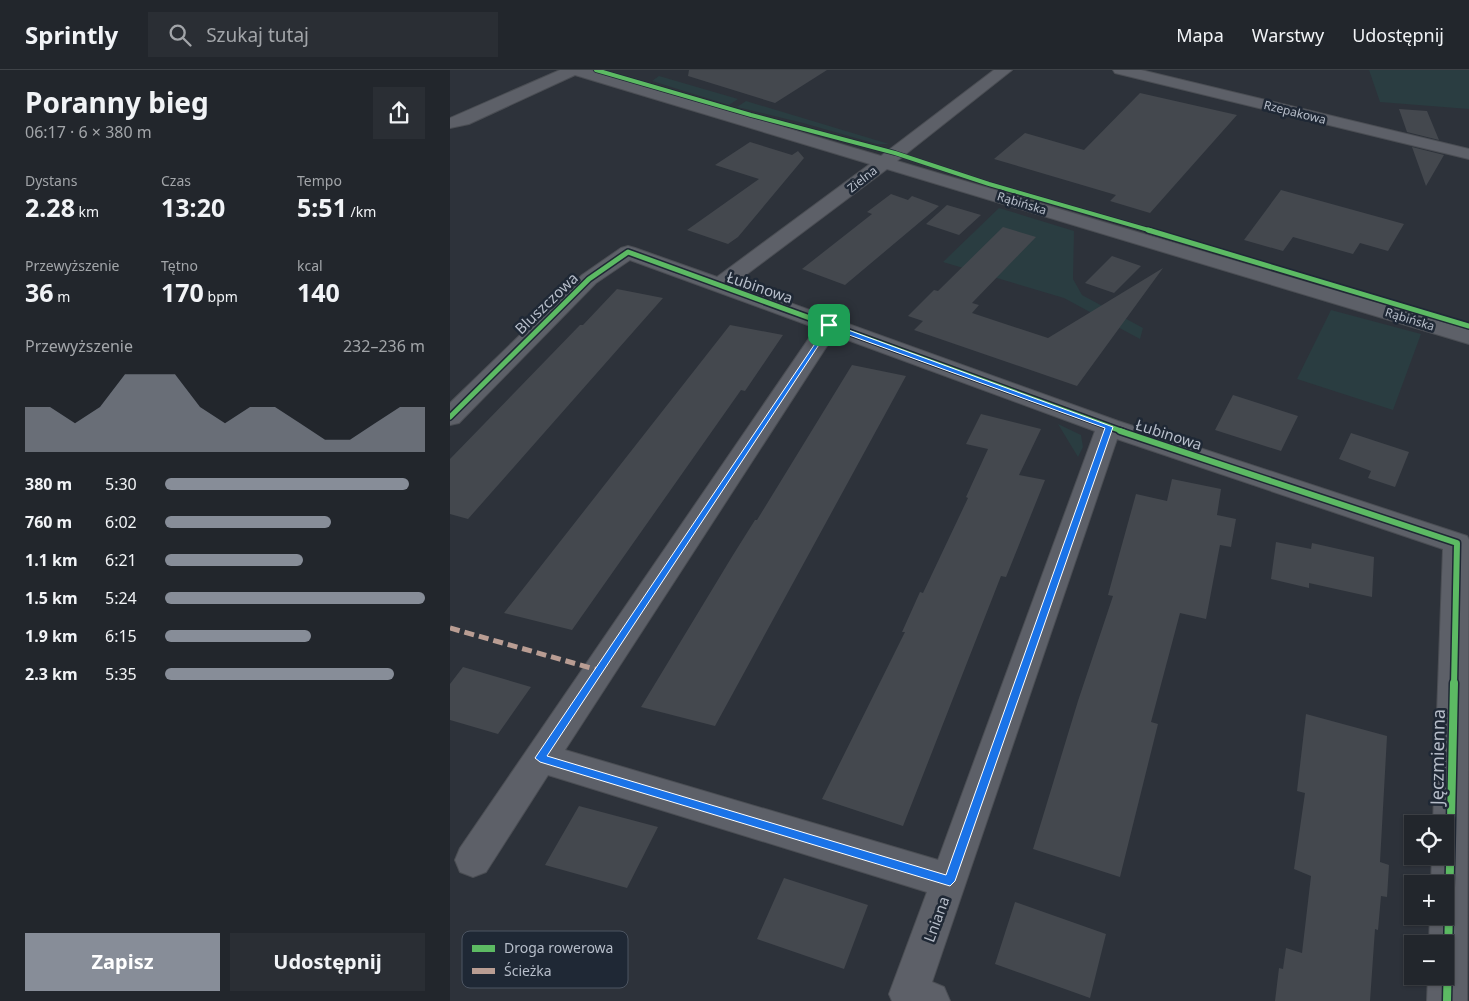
<!DOCTYPE html>
<html lang="pl">
<meta charset="utf-8">
<style>
:root{--surface:#22262c;--page:#2a2e34;--text:#f1f3f6;--muted:#a2a5a9;--line:#3f4348;--accent:#878d98}
body{margin:0;font-family:"Noto Sans",sans-serif;background:var(--page);color:var(--text);height:100vh;display:flex;flex-direction:column;font-size:19px;white-space:nowrap}
*{box-sizing:border-box;margin:0}
p{font-size:16px;color:var(--muted)}
.icon{flex:none;width:28px;height:28px;fill:none;stroke:currentColor;stroke-width:2;stroke-linecap:round;stroke-linejoin:round}
.map{position:relative;flex:1;overflow:hidden}
.details{display:flex;flex-direction:column;background:var(--surface);width:450px}
.details>*{flex:none}
.controls{position:absolute;left:954px;top:745px;display:grid;gap:10px}
.controls a{display:grid;place-items:center;width:50px;height:50px;border-radius:0px;background:var(--surface);box-shadow:0 1px 4px #0004,0 0 0 1px var(--line);font-size:25px}
.pin{position:absolute;display:grid;place-items:center;width:42px;height:42px;color:#fff;margin:-21px;border-radius:10px;box-shadow:0 2px 8px #0006}
.round{display:grid;place-items:center;flex:none;width:52px;height:52px;border-radius:0px;background:var(--page)}
.summary{display:flex;align-items:center;justify-content:space-between;height:85px;padding:0 25px}
h1{font-size:28px;font-weight:700;line-height:38px}
.stats{display:grid;grid-template-columns:repeat(3,1fr);gap:8px;height:85px;padding:5px 25px}
.stats div{display:grid;align-content:center}
.stats b{font-size:25px;font-weight:700}
.stats small{font-size:14px;font-weight:400}
.stats p{font-size:14px}
.chart{height:140px;padding:10px 25px}
.chart p{display:flex;justify-content:space-between}
.chart svg{width:100%;height:90px;margin-top:5px;fill:var(--accent);opacity:.7}
.primary-button{display:flex;gap:10px;margin-top:auto;padding:10px 25px}
.primary-button a{flex:1;height:58px;border-radius:0px;background:var(--accent);color:#fff;font-size:20px;font-weight:700;line-height:58px;text-align:center}
.primary-button a+a{background:var(--page);color:var(--text)}
ul{padding:0 25px;list-style:none;font-size:16px}
li{display:grid;grid-template-columns:80px 60px 1fr;align-items:center;height:38px}
li i{height:12px;border-radius:6px;background:var(--accent)}
header{display:flex;align-items:center;gap:30px;box-sizing:border-box;height:70px;padding:0 25px;background:var(--surface);border-bottom:1px solid var(--line)}
header strong{font-size:24px}
nav{display:flex;gap:28px;margin-inline-start:auto;font-size:18px}
.search{width:350px;height:45px;background:var(--page);display:flex;align-items:center;gap:12px;box-sizing:border-box;padding:0 18px;border-radius:0px;color:var(--muted);font-size:19px}
main{display:flex;flex:1;min-height:0}
.map>svg:first-child{display:block}
.green{fill:#2a3d41}
.building{fill:#44484e}
.lines{fill:none;stroke-linecap:round;stroke-linejoin:round}
.minor-casing{stroke:#4b4e54;stroke-width:2}
.minor{fill:#5d6068;fill-rule:evenodd}
.quiet{stroke:#b99d93;stroke-width:5;stroke-dasharray:10 5;stroke-linecap:butt}
.cycleway-far3-casing{stroke:#1f2835;stroke-width:5.5}
.cycleway-far2-casing{stroke:#1f2835;stroke-width:8}
.cycleway-far1-casing{stroke:#1f2835;stroke-width:9}
.cycleway-casing{stroke:#1f2835;stroke-width:11}
.cycleway-far3{stroke:#5cba63;stroke-width:4}
.cycleway-far2{stroke:#5cba63;stroke-width:5}
.cycleway-far1{stroke:#5cba63;stroke-width:6}
.cycleway{stroke:#5cba63;stroke-width:8}
.route{fill:#1a73e8;stroke:#fff;fill-rule:evenodd}
.labels{text-anchor:middle;dominant-baseline:central;stroke-width:5;stroke-linejoin:round;paint-order:stroke}
.far-street-label{font-size:12px;fill:#b7beca;stroke:#1f2835}
.street-label{font-size:15px;fill:#b7beca;stroke:#1f2835}
.near-street-label{font-size:18px;fill:#b7beca;stroke:#1f2835}
.key{fill:#1f2835;stroke:#4d5562;stroke-width:1}
.key-label{font-size:14px;fill:#b7beca}
</style>
<header>
<strong>Sprintly</strong>
<div class="search"><svg class="icon" aria-label="search" viewBox="0 0 24 24"><circle cx="10" cy="10" r="6"/><path d="M15 15l6 6"/></svg>Szukaj tutaj</div>
<nav><a>Mapa</a><a>Warstwy</a><a>Udostępnij</a></nav>
</header>
<main>
<section class="details">
<div class="summary"><div><h1>Poranny bieg</h1><p>06:17 · 6 × 380 m</p></div><a class="round"><svg class="icon" aria-label="share" viewBox="0 0 24 24"><path d="M12 15V3M7 8l5-5 5 5M5 13v7h14v-7"/></svg></a></div>
<div class="stats">
<div><p>Dystans</p><b>2.28<small> km</small></b></div>
<div><p>Czas</p><b>13:20</b></div>
<div><p>Tempo</p><b>5:51<small> /km</small></b></div>
</div>
<div class="stats">
<div><p>Przewyższenie</p><b>36<small> m</small></b></div>
<div><p>Tętno</p><b>170<small> bpm</small></b></div>
<div><p>kcal</p><b>140</b></div>
</div>
<div class="chart"><p><span>Przewyższenie</span>232–236 m</p>
<svg viewBox="0 0 160 44" preserveAspectRatio="none"><path d="M0 44V22L10 22L20 30L30 22L40 6L50 6L60 6L70 22L80 30L90 22L100 22L110 30L120 38L130 38L140 30L150 22L160 22V44z"/></svg>
</div>
<ul>
<li><b>380 m</b>5:30<i style="width:94%"></i></li>
<li><b>760 m</b>6:02<i style="width:64%"></i></li>
<li><b>1.1 km</b>6:21<i style="width:53%"></i></li>
<li><b>1.5 km</b>5:24<i style="width:100%"></i></li>
<li><b>1.9 km</b>6:15<i style="width:56%"></i></li>
<li><b>2.3 km</b>5:35<i style="width:88%"></i></li>
</ul>
<div class="primary-button"><a>Zapisz</a><a>Udostępnij</a></div>
</section>
<div class="map">
<svg width="1019" height="931" viewBox="0 0 1019 931">
<rect width="100%" height="100%" fill="#2d323a"/>
<path class="green" d="M919 0H1019V39L930 32Z
M209 6 288 29 279 35 202 11Z
M296 31 439 74H427L353 53 287 37Z
M549 138 624 161 623 209 632 225 693 258 690 269 614 228 493 192Z
M881 240 971 264 943 340 847 309Z
M608 354 631 365 633 377 628 387Z"/>
<path class="building" d="M239 0H377L325 33 238 6Z
M690 23 787 45 700 143 660 131 666 125 544 89 575 63 634 80Z
M949 39 977 41 989 70 957 62Z
M300 72 342 85 348 81 354 88 288 167 278 174 237 160 309 109 265 95Z
M962 77 994 85 976 116Z
M831 120 954 154 938 181 910 173 903 184 843 167 833 181 794 170Z
M441 124 458 130 462 126 489 136 395 215 352 199 422 144 417 142Z
M497 135 531 145 509 165 476 154Z
M553 157 586 167 522 233 529 235 522 243 598 268 713 198 627 316 464 260 473 251 458 246 484 220 488 221Z
M662 186 691 196 664 223 635 213Z
M167 219 213 228 18 449 0 444V389L130 255H133Z
M280 255 333 265 295 321 291 320 122 560 54 543Z
M402 295 456 306 265 656 191 637 283 485 305 450H307Z
M783 325 848 346 831 381 765 360Z
M531 344 591 359 569 405 595 410 556 507 551 506 453 756 372 729 455 562H452L470 522 473 523 518 428 516 427 538 379 516 374Z
M901 363 959 382 945 417 918 408 921 401 889 389Z
M722 409 771 419 767 445 786 449 781 477 770 475 756 549 730 543 701 652 708 654 670 807 583 779 628 631 663 526 658 525 686 424 717 431Z
M826 472 861 479 862 473 924 487 922 527 859 513V518L821 509Z
M13 597 81 617 48 664 0 650V614Z
M856 644 937 666 930 792 939 795 937 827 931 826 928 860 925 859 920 931H825L829 898 833 899 836 878 852 883 861 806 844 799 855 723 847 721Z
M129 736 208 757 177 818 95 795Z
M334 808 418 835 394 899 307 869Z
M565 832 656 864 640 928 545 894Z"/>
<g class="lines">
<g class="minor-casing">
<path id="minor" d="M110 0H141L431 86 544 0H562L447 91 1019 260V274L437 99 285 213 668 351 1017 466 1019 470 1017 931H977L978 906H995V874H979L980 846H995V814H981L982 786H995V754H983L993 479 667 369 482 912 494 917 500 931H442L439 924 477 822 98 705 36 802 23 807 10 802 5 790 10 778 366 258 180 190 146 213 9 353 0 355V333L132 205 171 178 178 176 185 178 267 207 420 94 125 5 19 54 0 58V48ZM384 265 645 361 488 790 115 680Z
M663 0H691L1019 79V89L665 3Z"/>
</g>
<use href="#minor" class="minor"/>
<path class="quiet" d="M0 558 148 600"/>
<g class="cycleway-far3-casing">
<path id="cycleway-far3" d="M146 0 301 45 445 83 539 114 702 161"/>
</g>
<g class="cycleway-far2-casing">
<path id="cycleway-far2" d="M698 160 1019 256
M0 347 139 209 178 182 674 362"/>
</g>
<g class="cycleway-far1-casing">
<path id="cycleway-far1" d="M670 361 1007 473 1004 615"/>
</g>
<g class="cycleway-casing">
<path id="cycleway" d="M997 931 1004 613"/>
</g>
<use href="#cycleway-far3" class="cycleway-far3"/>
<use href="#cycleway-far2" class="cycleway-far2"/>
<use href="#cycleway-far1" class="cycleway-far1"/>
<use href="#cycleway" class="cycleway"/>
</g>
<path class="route" d="M379 253 663 357 505 811 500 816 90 692 85 688ZM380 258 655 358 496 805 97 686Z"/>
<g class="labels">
<g class="far-street-label">
<text transform="translate(845 42) rotate(14)">Rzepakowa</text>
<text transform="translate(412 109) rotate(-38)">Zielna</text>
<text transform="translate(572 133) rotate(17)">Rąbińska</text>
<text transform="translate(960 249) rotate(17)">Rąbińska</text>
</g>
<g class="street-label">
<text transform="translate(310 217) rotate(19)">Łubinowa</text>
<text transform="translate(96 233) rotate(-44)">Bluszczowa</text>
<text transform="translate(719 364) rotate(18)">Łubinowa</text>
<text transform="translate(486 849) rotate(-70)">Lniana</text>
</g>
<g class="near-street-label">
<text transform="translate(987 687) rotate(-89)">Jęczmienna</text>
</g>
</g>
<rect x="12" y="861" width="166" height="57" rx="8" class="key"/>
<rect x="22" y="875" width="23" height="7" fill="#5cba63"/>
<rect x="22" y="898" width="23" height="6" fill="#b99d93"/>
<g class="key-label">
<text x="54" y="883">Droga rowerowa</text>
<text x="54" y="906">Ścieżka</text>
</g>
</svg>
<div class="controls">
<a><svg class="icon" aria-label="locate" viewBox="0 0 24 24"><circle cx="12" cy="12" r="6"/><path d="M12 2v4M12 18v4M2 12h4M18 12h4"/></svg></a>
<a>+</a>
<a>−</a>
</div>
<div class="pin" style="left:379px;top:255px;background:#1e9e55"><svg class="icon" aria-label="arrive" viewBox="0 0 24 24"><path d="M6 21V4h12l-3 4 3 4H6"/></svg></div>
</div>
</main>
